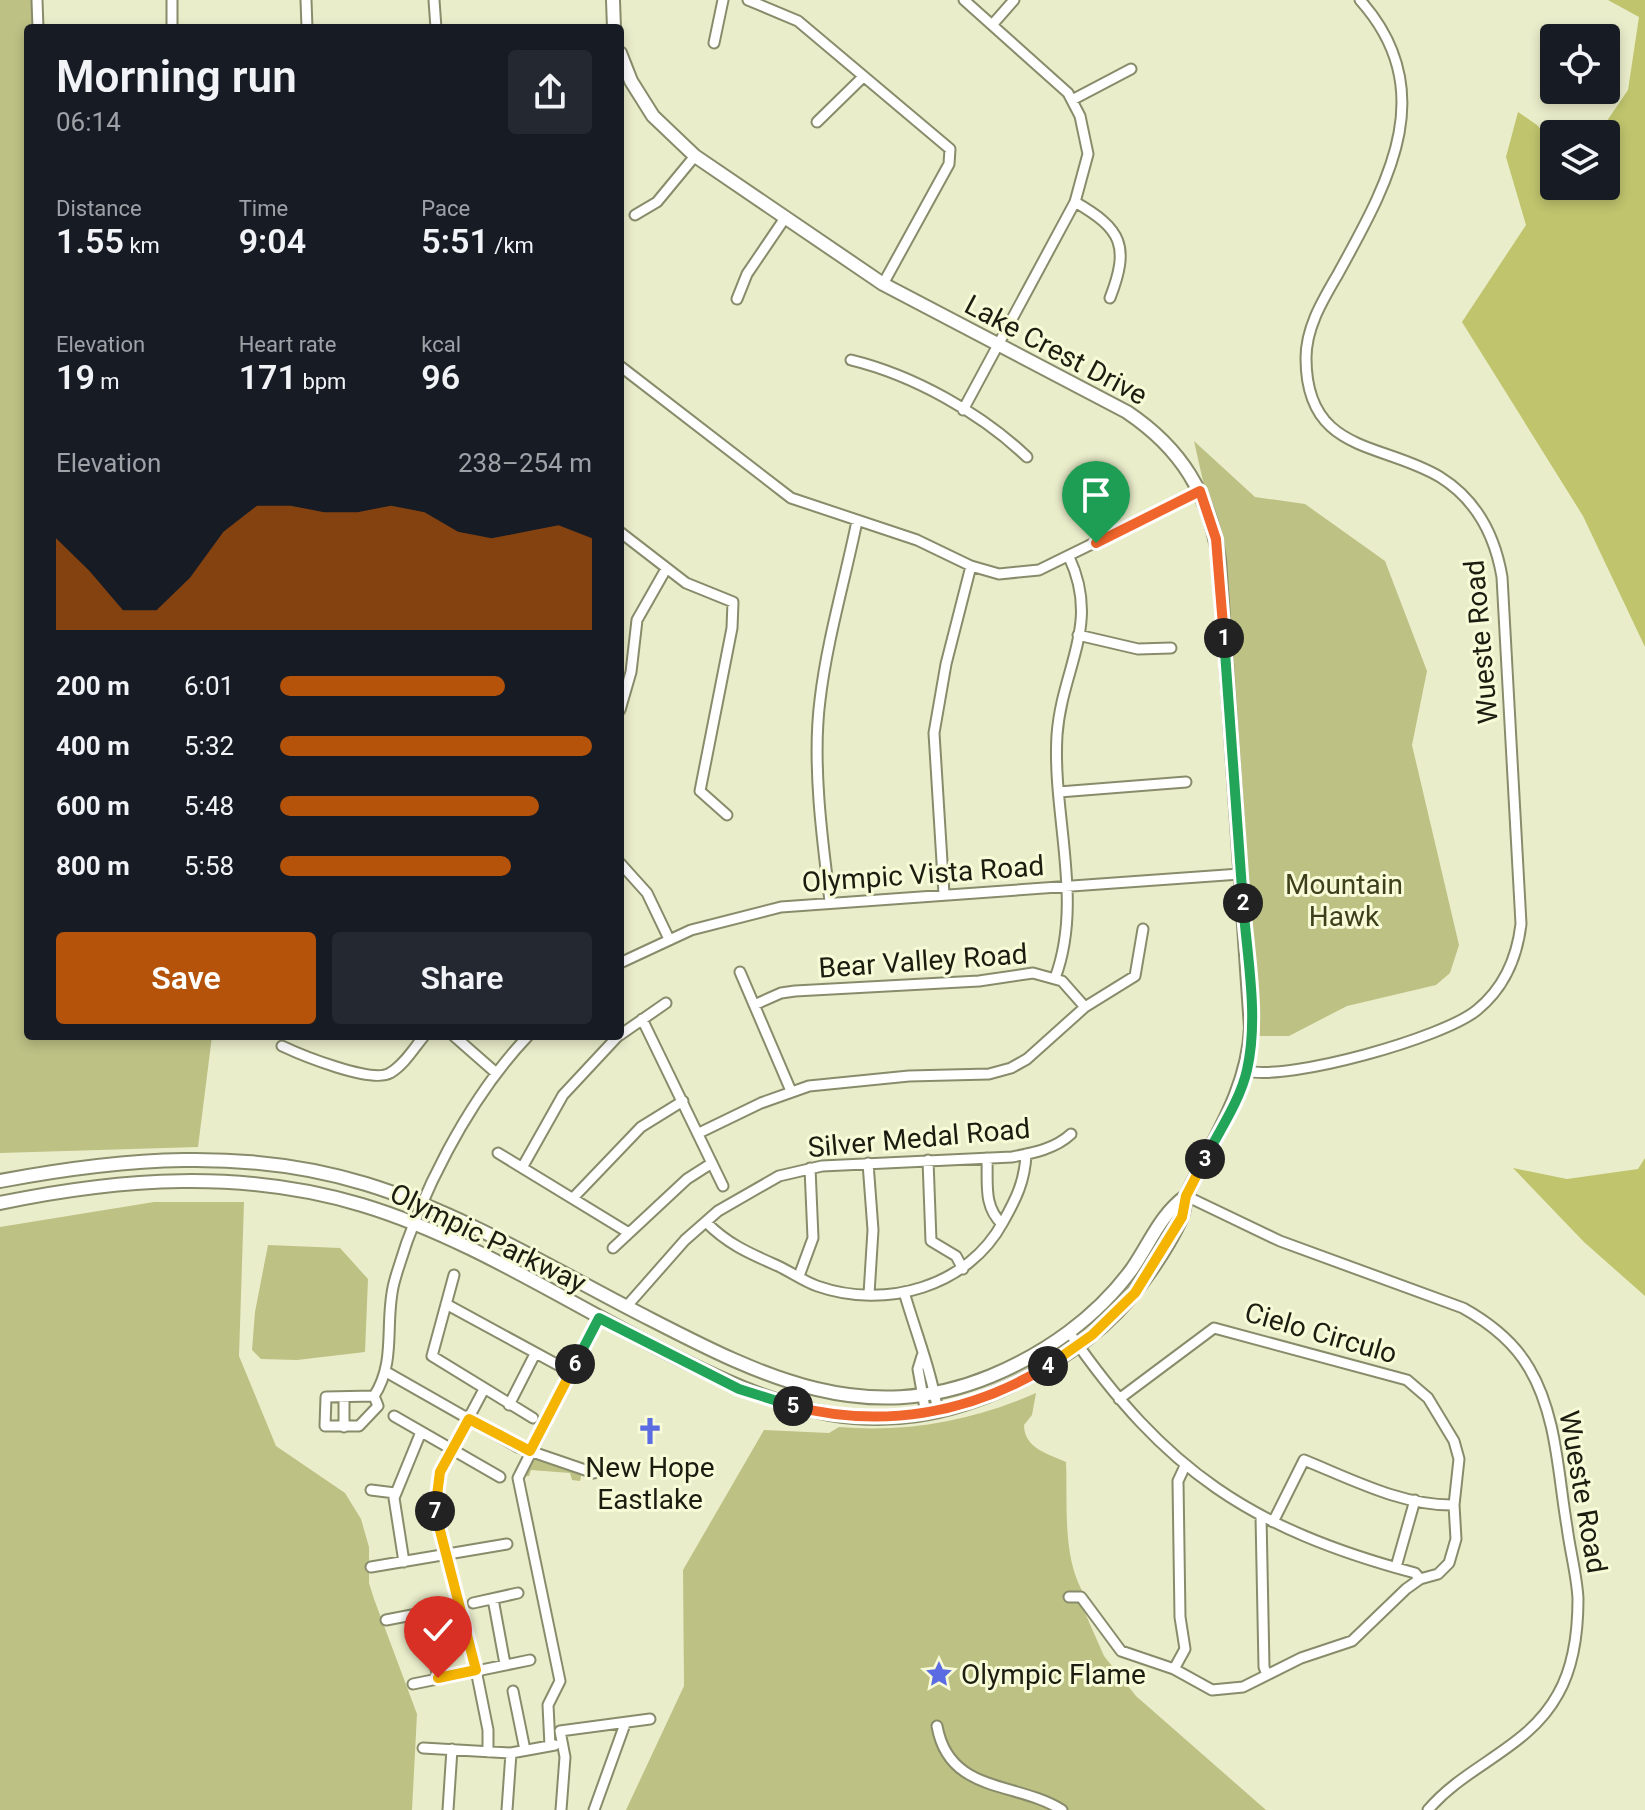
<!DOCTYPE html>
<meta charset="utf-8">
<style>
:root{--surface:#171b24;--page:#242831;--text:#f1f3f6;--muted:#9ea1a6;--accent:#b45309}
body{margin:0;font-family:Roboto,sans-serif;background:var(--page);color:var(--text);height:100vh;display:flex;flex-direction:column;font-size:30px;white-space:nowrap}
*{box-sizing:border-box;margin:0}
p{font-size:26px;color:var(--muted)}
.icon{flex:none;width:44px;height:44px;fill:none;stroke:currentColor;stroke-width:2;stroke-linecap:round;stroke-linejoin:round}
.map{position:relative;flex:1;overflow:hidden}
.sheet{position:absolute;left:24px;top:24px;width:600px;height:1016px;display:flex;flex-direction:column;background:var(--surface);border-radius:8px;box-shadow:0 4px 12px #0003}
.sheet>*{flex:none}
.buttons{position:absolute;left:1540px;top:24px;display:grid;gap:16px}
.buttons a{display:grid;place-items:center;width:80px;height:80px;border-radius:8px;background:var(--surface);box-shadow:0 4px 12px #0003;font-size:40px}
.pin{position:absolute;display:grid;place-items:center;width:68px;height:68px;color:#fff;margin:-82px -34px;border-radius:50% 50% 50% 0;rotate:-45deg;box-shadow:0 0 8px #0007}
.pin .icon{rotate:45deg}
.km{position:absolute;width:40px;height:40px;margin:-20px;border-radius:50%;background:#222;color:#fff;font-size:22px;line-height:40px;text-align:center}
.round{display:grid;place-items:center;flex:none;width:84px;height:84px;border-radius:8px;background:var(--page)}
.overview{display:flex;align-items:center;justify-content:space-between;height:136px;padding:0 32px}
h1{font-size:44px;font-weight:600;line-height:60px}
.stats{display:grid;grid-template-columns:repeat(3,1fr);gap:12px;height:136px;padding:8px 32px}
.stats div{display:grid;align-content:center}
.stats b{font-size:34px;font-weight:600}
.stats small{font-size:22px;font-weight:400}
.stats p{font-size:22px}
.chart{height:224px;padding:16px 32px}
.chart p{display:flex;justify-content:space-between}
.chart svg{width:100%;height:144px;margin-top:8px;fill:var(--accent);opacity:.7}
.button{display:flex;gap:16px;margin-top:auto;padding:16px 32px}
.button a{flex:1;height:92px;border-radius:8px;background:var(--accent);color:#fff;font-size:32px;font-weight:600;line-height:92px;text-align:center}
.button a+a{background:var(--page);color:var(--text)}
ul{padding:0 32px;list-style:none;font-size:26px}
li{display:grid;grid-template-columns:128px 96px 1fr;align-items:center;height:60px}
li i{height:20px;border-radius:10px;background:var(--accent)}
.map>svg:first-child{display:block}
.green{fill:#bdc184}
.water{fill:#bfc46d}
.lines{fill:none;stroke-linecap:round;stroke-linejoin:round}
.minor-casing{stroke:#898c6b;stroke-width:13}
.major-casing{stroke:#898c6b;stroke-width:16}
.minor{stroke:#fff;stroke-width:9}
.major{stroke:#fff;stroke-width:12}
.split-1-casing{stroke:#fff;stroke-width:16}
.split-2-casing{stroke:#fff;stroke-width:16}
.split-3-casing{stroke:#fff;stroke-width:16}
.split-4-casing{stroke:#fff;stroke-width:16}
.split-5-casing{stroke:#fff;stroke-width:16}
.split-6-casing{stroke:#fff;stroke-width:16}
.split-7-casing{stroke:#fff;stroke-width:16}
.split-8-casing{stroke:#fff;stroke-width:16}
.split-1{stroke:#f0652b;stroke-width:10}
.split-2{stroke:#22a559;stroke-width:10}
.split-3{stroke:#22a559;stroke-width:10}
.split-4{stroke:#f5b400;stroke-width:10}
.split-5{stroke:#f0652b;stroke-width:10}
.split-6{stroke:#22a559;stroke-width:10}
.split-7{stroke:#f5b400;stroke-width:10}
.split-8{stroke:#f5b400;stroke-width:10}
.labels{text-anchor:middle;dominant-baseline:central;stroke-width:6;stroke-linejoin:round;paint-order:stroke}
.street-label{font-size:28px;fill:#1c1d10;stroke:#f7fbd7}
.park-label{font-size:28px;fill:#3e401b;stroke:#f7fbd7}
.poi-label{font-size:28px;fill:#1c1d10;stroke:#f7fbd7}
</style>
<div class="map">
<svg width="1645" height="1810" viewBox="0 0 1645 1810">
<rect width="100%" height="100%" fill="#eaedca"/>
<path class="green" d="M0 0H42L41 28H28V1036H212L198 1147 0 1153Z
M1194 441 1255 497 1305 504 1385 561 1427 671 1412 745 1459 945 1450 973 1436 985 1347 1006 1289 1036H1251L1216 539Z
M154 1202H244L239 1356 276 1446 345 1493 361 1519 369 1547V1583L374 1599 417 1714 412 1810H0V1227Z
M268 1245 340 1248 368 1279 365 1352 297 1360 261 1359 252 1350 255 1312Z
M1036 1393 1032 1415 1024 1425C1024 1448 1048 1454 1066 1462 1068 1506 1061 1565 1089 1601L1082 1606 1104 1656 1136 1696 1266 1810H626L684 1686 683 1570 764 1430 829 1433 839 1427C908 1433 974 1420 1036 1393Z
M531 1458 582 1472 580 1481 572 1480 570 1473 531 1470 529 1476H525Z"/>
<path class="water" d="M1608 0H1645V647L1583 516 1462 322 1526 225 1506 157 1518 112 1537 125 1554 144V186H1606V134H1598L1628 90 1639 17Z
M1645 1158V1296L1584 1242 1513 1168 1567 1179 1638 1169Z"/>
<g class="lines">
<g class="minor-casing">
<path id="minor" d="M37 0 38 28
M172 0V28
M306 0 307 28
M434 0 436 28
M748 0 798 21 950 149 949 164 883 284
M992 25 1014 0
M714 43 723 0
M1072 100 1131 69
M817 122 863 77
M1075 202C1122 229 1130 246 1110 298
M635 215 657 202 695 156
M737 299 747 274 785 218
M851 360C913 375 981 413 1027 457
M620 366 791 498 917 540 971 566 999 574 1039 570 1200 491
M963 410 1075 202 1088 154 1080 116 1068 93 964 0
M620 532 686 583 733 602 732 628 700 791 727 815
M1078 635 1138 649 1171 648
M620 710 631 672 637 620 666 569
M1059 792 1186 782
M620 863 647 893 669 939
M944 894 934 733 946 664 971 566
M830 901C822 839 812 762 820 700 827 640 845 580 857 521
M620 963 691 930 781 907 1240 874
M740 972 791 1091
M1055 978C1084 901 1052 815 1057 735 1062 667 1101 625 1069 557
M754 1005 781 993 795 991 979 981 1033 973 1062 981 1085 1007
M642 1019 723 1186
M620 1035 666 1003
M454 1036 495 1072
M282 1046C301 1055 372 1084 390 1073 404 1065 414 1048 424 1036
M1247 1071C1289 1081 1443 1038 1477 1010 1504 988 1517 958 1521 924L1502 577C1495 536 1477 500 1440 477 1382 442 1306 454 1306 358 1306 327 1323 300 1338 274 1387 184 1442 92 1360 0
M699 1133 761 1103 809 1086 909 1076 989 1074 1011 1068 1027 1059 1085 1007 1135 976 1143 929
M498 1153 629 1233
M987 1158C988 1183 983 1206 1002 1224
M928 1160 931 1241 956 1256 963 1269
M868 1163 873 1230 869 1294
M523 1166 563 1095 618 1036
M1186 1196 1280 1241 1463 1308C1488 1322 1514 1342 1529 1368 1557 1415 1558 1475 1567 1527 1570 1551 1577 1576 1578 1599 1578 1631 1574 1666 1558 1694 1528 1749 1467 1764 1428 1810
M573 1198 641 1127 683 1101
M706 1222C727 1244 751 1254 778 1266 791 1272 803 1281 817 1286 885 1310 968 1287 1003 1222 1016 1199 1025 1181 1026 1154
M613 1248 687 1179 712 1163
M454 1275 432 1356 533 1418
M799 1276 813 1238 810 1168
M904 1292C916 1333 931 1370 938 1412
M446 1304 558 1365
M626 1307 685 1240 718 1211 779 1176 822 1166 1012 1157C1033 1153 1055 1149 1071 1134
M1069 1332C1165 1471 1251 1529 1415 1573L1420 1579
M922 1356 918 1369 926 1414
M388 1373 518 1447 594 1473
M483 1391 440 1472 435 1510 474 1660 488 1730V1752
M374 1396 378 1406 359 1426H325L326 1397 374 1396C397 1361 384 1322 394 1283 417 1199 468 1099 528 1036
M344 1397V1427
M509 1405 535 1354
M394 1416 500 1477
M371 1490 395 1493
M1261 1516 1264 1667 1267 1675
M1273 1522 1304 1460C1351 1479 1402 1506 1454 1505
M404 1562 394 1498 421 1432
M371 1567 507 1544
M1396 1567 1415 1500
M1069 1597H1081L1121 1651 1174 1669 1212 1690 1243 1687 1301 1658 1352 1641 1406 1589 1420 1579 1438 1574 1449 1563 1456 1539 1454 1505 1459 1459 1454 1441 1428 1398 1407 1380 1214 1328 1119 1399
M493 1599 505 1664
M473 1603 518 1593
M424 1613 438 1678
M386 1620 443 1609
M1174 1669 1185 1649 1180 1617 1178 1481 1185 1466
M413 1684 530 1660
M513 1691 525 1750
M937 1726C949 1794 1016 1781 1062 1810
M550 1746 548 1705 560 1681 518 1478 599 1318
M423 1748 511 1753 555 1745
M448 1810 452 1749
M507 1810 511 1753
M561 1810 565 1757 560 1731 650 1719
M594 1810 625 1724"/>
</g>
<g class="major-casing">
<path id="major" d="M613 0 614 28
M0 1181C122 1158 246 1147 366 1184 467 1215 559 1273 652 1320 763 1377 865 1428 991 1376 1046 1353 1097 1317 1132 1269 1150 1243 1160 1215 1186 1196
M0 1203C120 1178 243 1169 362 1205 465 1236 560 1298 656 1347 779 1410 876 1449 1010 1386 1060 1362 1108 1329 1141 1284 1156 1264 1171 1241 1181 1219 1185 1210 1184 1199 1189 1190 1215 1137 1248 1089 1251 1028L1219 559C1209 494 1182 449 1127 412L883 284 695 156 653 116 631 81 620 53"/>
</g>
<use href="#minor" class="minor"/>
<use href="#major" class="major"/>
</g>
<g class="lines">
<g class="split-1-casing">
<path id="split-1" d="M1096 543 1200 491 1216 539 1224 638"/>
</g>
<g class="split-2-casing">
<path id="split-2" d="M1224 638 1243 903"/>
</g>
<g class="split-3-casing">
<path id="split-3" d="M1205 1159C1219 1131 1240 1101 1247 1070 1259 1017 1247 957 1243 903"/>
</g>
<g class="split-4-casing">
<path id="split-4" d="M1048 1366 1092 1335 1135 1293 1182 1217 1186 1196 1205 1159"/>
</g>
<g class="split-5-casing">
<path id="split-5" d="M793 1406C882 1429 969 1414 1048 1366"/>
</g>
<g class="split-6-casing">
<path id="split-6" d="M575 1364 599 1318 739 1389 793 1406"/>
</g>
<g class="split-7-casing">
<path id="split-7" d="M435 1511 440 1472 469 1419 530 1451 575 1364"/>
</g>
<g class="split-8-casing">
<path id="split-8" d="M435 1511 476 1670 438 1678"/>
</g>
<use href="#split-1" class="split-1"/>
<use href="#split-2" class="split-2"/>
<use href="#split-3" class="split-3"/>
<use href="#split-4" class="split-4"/>
<use href="#split-5" class="split-5"/>
<use href="#split-6" class="split-6"/>
<use href="#split-7" class="split-7"/>
<use href="#split-8" class="split-8"/>
</g>
<defs>
<g id="church-bare" transform="scale(2.16)"><path d="M-1.2-6h2.4v3.5h3.3v2.4h-3.3V6h-2.4V-.1h-3.3v-2.4h3.3Z" fill="#5b6be2" stroke="#f7fbd7" stroke-width="2.5" paint-order="stroke"/></g>
<g id="sight-bare" transform="scale(2.16)"><path d="M0-6L1.8-2.2L6-1.7L2.9 1.2L3.7 5.4L0 3.3L-3.7 5.4L-2.9 1.2L-6-1.7L-1.8-2.2Z" fill="#5b6be2" stroke="#f7fbd7" stroke-width="2.5" paint-order="stroke"/></g>
</defs>
<g fill-rule="evenodd">
<use href="#church-bare" x="650" y="1431"/>
<use href="#sight-bare" x="939" y="1674"/>
</g>
<g class="labels">
<g class="street-label">
<text transform="translate(1056 350) rotate(28)">Lake Crest Drive</text>
<text transform="translate(1481 642) rotate(-95)">Wueste Road</text>
<text transform="translate(923 874) rotate(-4)">Olympic Vista Road</text>
<text transform="translate(923 961) rotate(-4)">Bear Valley Road</text>
<text transform="translate(919 1138) rotate(-5)">Silver Medal Road</text>
<text transform="translate(488 1238) rotate(26)">Olympic Parkway</text>
<text transform="translate(1321 1333) rotate(16)">Cielo Circulo</text>
<text transform="translate(1583 1492) rotate(80)">Wueste Road</text>
</g>
<g class="park-label">
<text x="1344" y="884">Mountain<tspan x="1344" dy="32">Hawk</tspan></text>
</g>
<g class="poi-label">
<text x="650" y="1467">New Hope<tspan x="650" dy="32">Eastlake</tspan></text>
<text x="961" y="1674" text-anchor="start">Olympic Flame</text>
</g>
</g>
</svg>
<div class="buttons">
<a><svg class="icon" aria-label="locate" viewBox="0 0 24 24"><circle cx="12" cy="12" r="6"/><path d="M12 2v4M12 18v4M2 12h4M18 12h4"/></svg></a>
<a><svg class="icon" aria-label="layers" viewBox="0 0 24 24"><path d="M12 4l9 5-9 5-9-5zM3 14l9 5 9-5"/></svg></a>
</div>
<div class="pin" style="left:1096px;top:543px;background:#1e9e55"><svg class="icon" aria-label="arrive" viewBox="0 0 24 24"><path d="M6 21V4h12l-3 4 3 4H6"/></svg></div>
<div class="pin" style="left:438px;top:1678px;background:#d93025"><svg class="icon" aria-label="check" viewBox="0 0 24 24"><path d="M5 12l5 5 9-10"/></svg></div>
<b class="km" style="left:1224px;top:638px">1</b>
<b class="km" style="left:1243px;top:903px">2</b>
<b class="km" style="left:1205px;top:1159px">3</b>
<b class="km" style="left:1048px;top:1366px">4</b>
<b class="km" style="left:793px;top:1406px">5</b>
<b class="km" style="left:575px;top:1364px">6</b>
<b class="km" style="left:435px;top:1511px">7</b>
<section class="sheet">
<div class="overview"><div><h1>Morning run</h1><p>06:14</p></div><a class="round"><svg class="icon" aria-label="share" viewBox="0 0 24 24"><path d="M12 15V3M7 8l5-5 5 5M5 13v7h14v-7"/></svg></a></div>
<div class="stats">
<div><p>Distance</p><b>1.55<small> km</small></b></div>
<div><p>Time</p><b>9:04</b></div>
<div><p>Pace</p><b>5:51<small> /km</small></b></div>
</div>
<div class="stats">
<div><p>Elevation</p><b>19<small> m</small></b></div>
<div><p>Heart rate</p><b>171<small> bpm</small></b></div>
<div><p>kcal</p><b>96</b></div>
</div>
<div class="chart"><p><span>Elevation</span>238–254 m</p>
<svg viewBox="0 0 160 44" preserveAspectRatio="none"><path d="M0 44V16L10 26L20 38L30 38L40 28L50 14L60 6L70 6L80 8L90 8L100 6L110 8L120 14L130 16L140 14L150 12L160 16V44z"/></svg>
</div>
<ul>
<li><b>200 m</b>6:01<i style="width:72%"></i></li>
<li><b>400 m</b>5:32<i style="width:100%"></i></li>
<li><b>600 m</b>5:48<i style="width:83%"></i></li>
<li><b>800 m</b>5:58<i style="width:74%"></i></li>
</ul>
<div class="button"><a>Save</a><a>Share</a></div>
</section>
</div>
